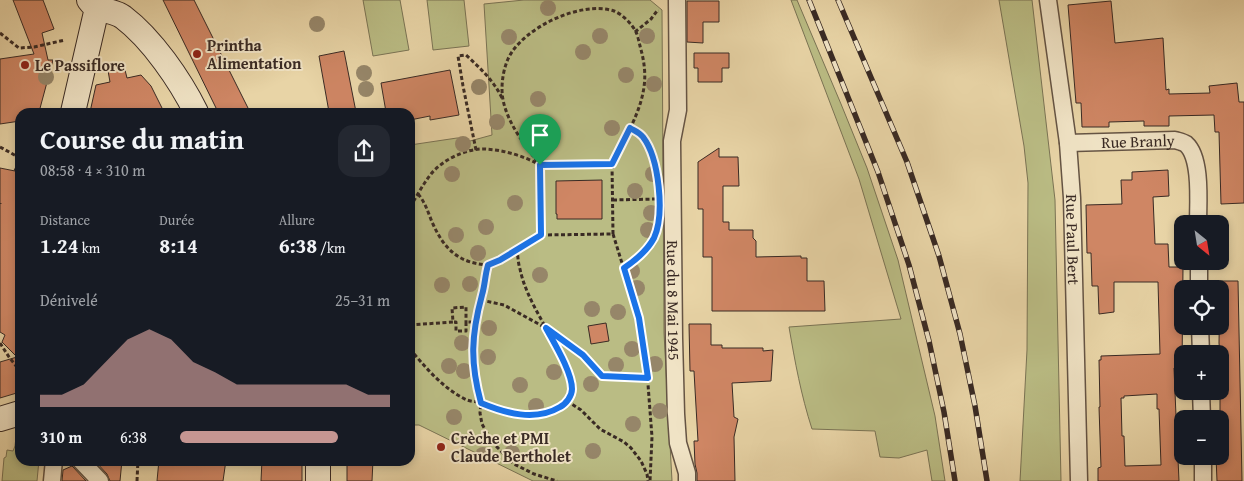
<!DOCTYPE html>
<html lang="fr">
<meta charset="utf-8">
<style>
:root{--surface:#171b24;--page:#242831;--text:#f1f3f6;--muted:#9ea1a6;--accent:#c59692}
body{margin:0;font-family:"Gentium Book Plus",serif;background:var(--page);color:var(--text);height:100vh;display:flex;flex-direction:column;font-size:19px;white-space:nowrap}
*{box-sizing:border-box;margin:0}
p{font-size:16px;color:var(--muted)}
.icon{flex:none;width:28px;height:28px;fill:none;stroke:currentColor;stroke-width:2;stroke-linecap:round;stroke-linejoin:round}
.map{position:relative;flex:1;overflow:hidden}
.sheet{position:absolute;left:15px;top:108px;width:400px;height:358px;display:flex;flex-direction:column;background:var(--surface);border-radius:15px;box-shadow:0 2px 8px #0003}
.sheet>*{flex:none}
.needle{width:32px;rotate:150deg}
.buttons{position:absolute;left:1174px;top:215px;display:grid;gap:10px}
.buttons a{display:grid;place-items:center;width:55px;height:55px;border-radius:10px;background:var(--surface);box-shadow:0 2px 8px #0003;font-size:25px}
.pin{position:absolute;display:grid;place-items:center;width:42px;height:42px;color:#fff;margin:-51px -21px;border-radius:50% 50% 50% 0;rotate:-45deg;box-shadow:0 0 5px #0007}
.pin .icon{rotate:45deg}
.round{display:grid;place-items:center;flex:none;width:52px;height:52px;border-radius:15px;background:var(--page)}
.headline{display:flex;align-items:center;justify-content:space-between;height:85px;padding:0 25px}
h1{font-size:28px;font-weight:800;line-height:38px}
.stats{display:grid;grid-template-columns:repeat(3,1fr);gap:8px;height:85px;padding:5px 25px}
.stats div{display:grid;align-content:center}
.stats b{font-size:21px;font-weight:800}
.stats small{font-size:14px;font-weight:400}
.stats p{font-size:14px}
.chart{height:140px;padding:10px 25px}
.chart p{display:flex;justify-content:space-between}
.chart svg{width:100%;height:90px;margin-top:5px;fill:var(--accent);opacity:.7}
ul{padding:0 25px;list-style:none;font-size:16px}
li{display:grid;grid-template-columns:80px 60px 1fr;align-items:center;height:38px}
li i{height:12px;border-radius:6px;background:var(--accent)}
.map>svg:first-child{display:block}
.green{fill:#babc84;stroke:#7a7354}
.building{fill:#cf8664;stroke:#392a24;fill-rule:evenodd}
.lines{fill:none;stroke-linecap:round;stroke-linejoin:round}
.street-casing{stroke:#655444;stroke-width:19}
.secondary-casing{stroke:#392a24;stroke-width:26}
.path{stroke:#392a24;stroke-width:3;stroke-dasharray:4 2.5;stroke-linecap:butt}
.street{stroke:#f0e3c5;stroke-width:16}
.secondary{stroke:#f0e3c5;stroke-width:24}
.rail-casing{stroke:#392a24;stroke-width:5.5}
.rail{stroke:#f0e3c5;stroke-width:4;stroke-dasharray:11;stroke-linecap:butt}
.tree{fill:#968669}
.route-casing{stroke:#fff;stroke-width:10}
.route{stroke:#1a73e8;stroke-width:6}
.poi-dot{fill:#8f2418;stroke:#f0e3c5;stroke-width:2}
.labels{text-anchor:middle;dominant-baseline:central;stroke-width:4;stroke-linejoin:round;paint-order:stroke}
.poi-label{font-size:16px;font-weight:bold;fill:#392a24;stroke:#f0e3c5;text-anchor:start}
.street-label{font-size:16px;fill:#392a24;stroke:#f0e3c5}
</style>
<div class="map">
<svg width="1244" height="481" viewBox="0 0 1244 481">
<rect width="100%" height="100%" fill="#e8d4a6"/>
<filter id="stains"><feTurbulence type="fractalNoise" baseFrequency=".004" numOctaves="4"/><feColorMatrix values="0 0 0 0 .2 0 0 0 0 .09 0 0 0 0 .02 0 0 0 .5 -.17"/></filter>
<radialGradient id="worn" r=".72"><stop offset=".6" stop-color="#630" stop-opacity="0"/><stop offset="1" stop-color="#630" stop-opacity=".3"/></radialGradient>
<path class="green" d="M363 0H400L409 50 373 56Z
M427 0H464L469 46 433 50Z
M524 0H650L662 10 664 333 672 481H533L419 425H410V145L457 138H463L470 141 492 135 484 4Z
M791 0H797L841 104 867 168 898 260 935 416 945 481H932L927 450 899 458 880 457 875 431 812 429C801 395 795 362 789 327L901 319 859 179Z
M999 0H1032L1055 200 1061 481H1020L1027 350 1028 183 1024 146Z
M20 427V460H39L37 481H2L4 458 6 457 7 450 13 451 15 446 17 428Z"/>
<path class="building" d="M13 0H43L54 29 42 33 48 60H53L39 112H20V121L0 124V59L34 54Z
M163 0H194L250 112H218Z
M687 1H719V22H703V43L687 42Z
M1111 1 1115 43 1163 38 1166 90 1169 89V94L1210 93 1209 86 1237 83 1239 102H1244V203L1221 204 1219 132H1215L1214 115 1169 116V126H1144V121L1109 122V127H1082L1081 103H1076L1068 5Z
M344 51 356 112H329L319 56Z
M694 53H729V68H722V82H698V68H694Z
M123 62 127 78 141 75 151 86 164 112H90L96 85 110 82 107 65Z
M450 70 459 115 430 120V116L410 120V112H386L381 83Z
M719 148V157H738L739 186H723V222H729V230H753V238L756 241V257L801 256V258H807V281H824L825 311H712V257H703V209H698V162Z
M0 168 20 172V392L0 398V362L17 357 2 342 5 335 0 332Z
M1168 170 1169 196 1153 197 1155 244H1168L1169 267H1183L1182 368H1174L1176 416H1178L1179 436 1177 437 1179 481H1098V468L1101 467 1099 407H1100L1099 360H1101V356L1160 354 1158 282H1114V312L1099 314 1098 286H1092L1091 253H1087L1086 205 1122 204 1121 180H1132V172ZM1157 394V409H1159L1161 465 1125 466 1124 436H1122L1121 398H1124V396Z
M602 180V219H557V214H556V181Z
M1220 281H1238L1242 481H1217L1216 456H1220V354L1219 343Z
M606 323 609 341 591 344 588 326Z
M689 324H711V345H722V348H763V351L773 350 771 381 732 383 734 417 738 419 734 437 735 481H697V473L695 464 694 441H698L695 389 694 371H690Z
M94 460H122L120 481H110L107 474Z
M159 460H226L223 481H157Z
M262 460H302V481H261Z
M347 460H373L372 481H347Z
M72 466 73 467 86 481H62L63 470Z"/>
<g class="lines">
<g class="street-casing">
<g id="street">
<path id="s1" d="M677 0 678 110 672 141 674 338 676 414 678 443 687 473V481"/>
<path id="s2" d="M1048 0 1068 143 1072 198 1079 481"/>
<path id="s3" d="M1068 143 1175 140C1178 141 1183 142 1186 144 1202 158 1198 204 1198 224"/>
<path d="M1199 261V289"/>
<path d="M1200 326 1201 354"/>
<path d="M1201 391 1202 419"/>
<path d="M1203 456V481"/>
<path d="M80 460 100 481"/>
<path d="M52 481 54 460"/>
</g>
</g>
<g class="secondary-casing">
<path id="secondary" d="M89 0C99 14 110 8 123 17 152 39 180 80 196 112
M73 112 97 8
M0 419 20 413
M318 481V460"/>
</g>
<path class="path" d="M635 32 651 19 657 11H659
M0 33 19 48 34 47 65 40
M630 128C644 135 649 144 653 158
M0 147 20 158
M476 150 463 86 458 56 466 55C480 68 494 81 502 98
M15 171 20 161
M418 194C425 202 428 212 432 222 444 249 458 263 488 265
M613 200 655 199
M0 204V203
M410 207C417 196 423 184 431 174 442 160 467 148 485 149 504 150 524 156 540 165 524 144 502 117 502 89 502 79 504 68 508 59 522 28 581 0 614 11 622 14 632 24 636 32 638 36 639 42 640 46 644 60 646 73 644 87 640 115 624 139 612 164
M613 234 639 318 646 358 652 437 650 481
M541 235 540 165 612 164 613 234 541 235 500 260 488 265 475 322 473 349 474 374 481 403 480 413 482 424 488 435 496 446 514 464 534 474 557 481
M624 268C637 259 648 250 655 236
M481 300 504 305 546 328 583 355 601 376 648 378
M454 322H456V331H466V322H475
M410 325 453 322 452 308 466 307V322
M0 343 9 357 20 371
M410 349C425 367 442 387 463 398 469 402 475 401 481 403 489 405 498 409 506 412 512 413 519 415 525 415 542 416 573 410 572 387 571 371 560 355 553 341 541 318 525 294 520 269 518 263 518 256 517 250
M567 401 581 410 600 429 624 442 631 448 641 461 647 474 648 481
M137 481 138 460"/>
<use href="#street" class="street"/>
<use href="#secondary" class="secondary"/>
<g class="rail-casing">
<path id="rail" d="M809 0 878 172 909 265 929 341 944 412 955 481
M838 0 907 162 939 256 960 334 975 406 987 481"/>
</g>
<use href="#rail" class="rail"/>
</g>
<g class="tree">
<circle cx="548" cy="8" r="8"/>
<circle cx="317" cy="24" r="8"/>
<circle cx="600" cy="36" r="8"/>
<circle cx="647" cy="36" r="8"/>
<circle cx="509" cy="37" r="8"/>
<circle cx="583" cy="52" r="8"/>
<circle cx="364" cy="73" r="8"/>
<circle cx="626" cy="75" r="8"/>
<circle cx="46" cy="77" r="8"/>
<circle cx="654" cy="84" r="8"/>
<circle cx="479" cy="87" r="8"/>
<circle cx="366" cy="89" r="8"/>
<circle cx="538" cy="99" r="8"/>
<circle cx="497" cy="122" r="8"/>
<circle cx="612" cy="128" r="8"/>
<circle cx="546" cy="143" r="8"/>
<circle cx="463" cy="144" r="8"/>
<circle cx="452" cy="174" r="8"/>
<circle cx="653" cy="174" r="8"/>
<circle cx="635" cy="191" r="8"/>
<circle cx="515" cy="203" r="8"/>
<circle cx="651" cy="213" r="8"/>
<circle cx="486" cy="227" r="8"/>
<circle cx="648" cy="230" r="8"/>
<circle cx="456" cy="235" r="8"/>
<circle cx="478" cy="253" r="8"/>
<circle cx="632" cy="271" r="8"/>
<circle cx="540" cy="275" r="8"/>
<circle cx="470" cy="284" r="8"/>
<circle cx="442" cy="285" r="8"/>
<circle cx="637" cy="288" r="8"/>
<circle cx="592" cy="309" r="8"/>
<circle cx="618" cy="312" r="8"/>
<circle cx="489" cy="328" r="8"/>
<circle cx="462" cy="343" r="8"/>
<circle cx="632" cy="349" r="8"/>
<circle cx="488" cy="357" r="8"/>
<circle cx="655" cy="364" r="8"/>
<circle cx="616" cy="365" r="8"/>
<circle cx="449" cy="366" r="8"/>
<circle cx="464" cy="371" r="8"/>
<circle cx="554" cy="372" r="8"/>
<circle cx="591" cy="384" r="8"/>
<circle cx="520" cy="385" r="8"/>
<circle cx="536" cy="406" r="8"/>
<circle cx="660" cy="411" r="8"/>
<circle cx="454" cy="417" r="8"/>
<circle cx="633" cy="424" r="8"/>
<circle cx="593" cy="451" r="8"/>
<circle cx="512" cy="453" r="8"/>
<circle cx="483" cy="455" r="8"/>
</g>
<g class="lines">
<g class="route-casing">
<path id="route" d="M630 128C635 131 639 132 643 137 659 158 665 214 654 238 647 251 636 260 624 268L639 318 648 378 602 376 583 355 546 328C554 343 572 372 572 389 572 396 566 404 560 407 535 422 505 413 481 403 470 362 471 336 482 295 485 285 485 275 488 265L500 260 541 235 540 165 612 164Z"/>
</g>
<use href="#route" class="route"/>
</g>
<g class="poi-dot">
<circle cx="197" cy="54" r="5"/>
<circle cx="25" cy="65" r="5"/>
<circle cx="441" cy="447" r="5"/>
</g>
<g class="labels">
<g class="poi-label">
<text x="207" y="45">Printha<tspan x="207" dy="18">Alimentation</tspan></text>
<text x="35" y="65">Le Passiflore</text>
<text x="451" y="438">Crèche et PMI<tspan x="451" dy="18">Claude Bertholet</tspan></text>
</g>
<g class="street-label">
<text stroke="none"><textPath href="#s3" startOffset="70">Rue Branly</textPath></text>
<text stroke="none"><textPath href="#s2" startOffset="241">Rue Paul Bert</textPath></text>
<text stroke="none"><textPath href="#s1" startOffset="301">Rue du 8 Mai 1945</textPath></text>
</g>
</g>
<rect width="100%" height="100%" filter="url(#stains)"/>
<rect width="100%" height="100%" fill="url(#worn)"/>
</svg>
<div class="buttons">
<a><svg class="needle" viewBox="-14 -14 28 28"><path d="M0-13l5 13h-10z" fill="#e53935"/><path d="M0 13l5-13h-10z" fill="#9ea1a6"/></svg></a>
<a><svg class="icon" aria-label="locate" viewBox="0 0 24 24"><circle cx="12" cy="12" r="6"/><path d="M12 2v4M12 18v4M2 12h4M18 12h4"/></svg></a>
<a>+</a>
<a>−</a>
</div>
<div class="pin" style="left:540px;top:165px;background:#1e9e55"><svg class="icon" aria-label="arrive" viewBox="0 0 24 24"><path d="M6 21V4h12l-3 4 3 4H6"/></svg></div>
<section class="sheet">
<div class="headline"><div><h1>Course du matin</h1><p>08:58 · 4 × 310 m</p></div><a class="round"><svg class="icon" aria-label="share" viewBox="0 0 24 24"><path d="M12 15V3M7 8l5-5 5 5M5 13v7h14v-7"/></svg></a></div>
<div class="stats">
<div><p>Distance</p><b>1.24<small> km</small></b></div>
<div><p>Durée</p><b>8:14</b></div>
<div><p>Allure</p><b>6:38<small> /km</small></b></div>
</div>
<div class="chart"><p><span>Dénivelé</span>25–31 m</p>
<svg viewBox="0 0 160 44" preserveAspectRatio="none"><path d="M0 44V38L10 38L20 33L30 22L40 11L50 6L60 11L70 22L80 27L90 33L100 33L110 33L120 33L130 33L140 33L150 38L160 38V44z"/></svg>
</div>
<ul>
<li><b>310 m</b>6:38<i style="width:75%"></i></li>
</ul>
</section>
</div>
